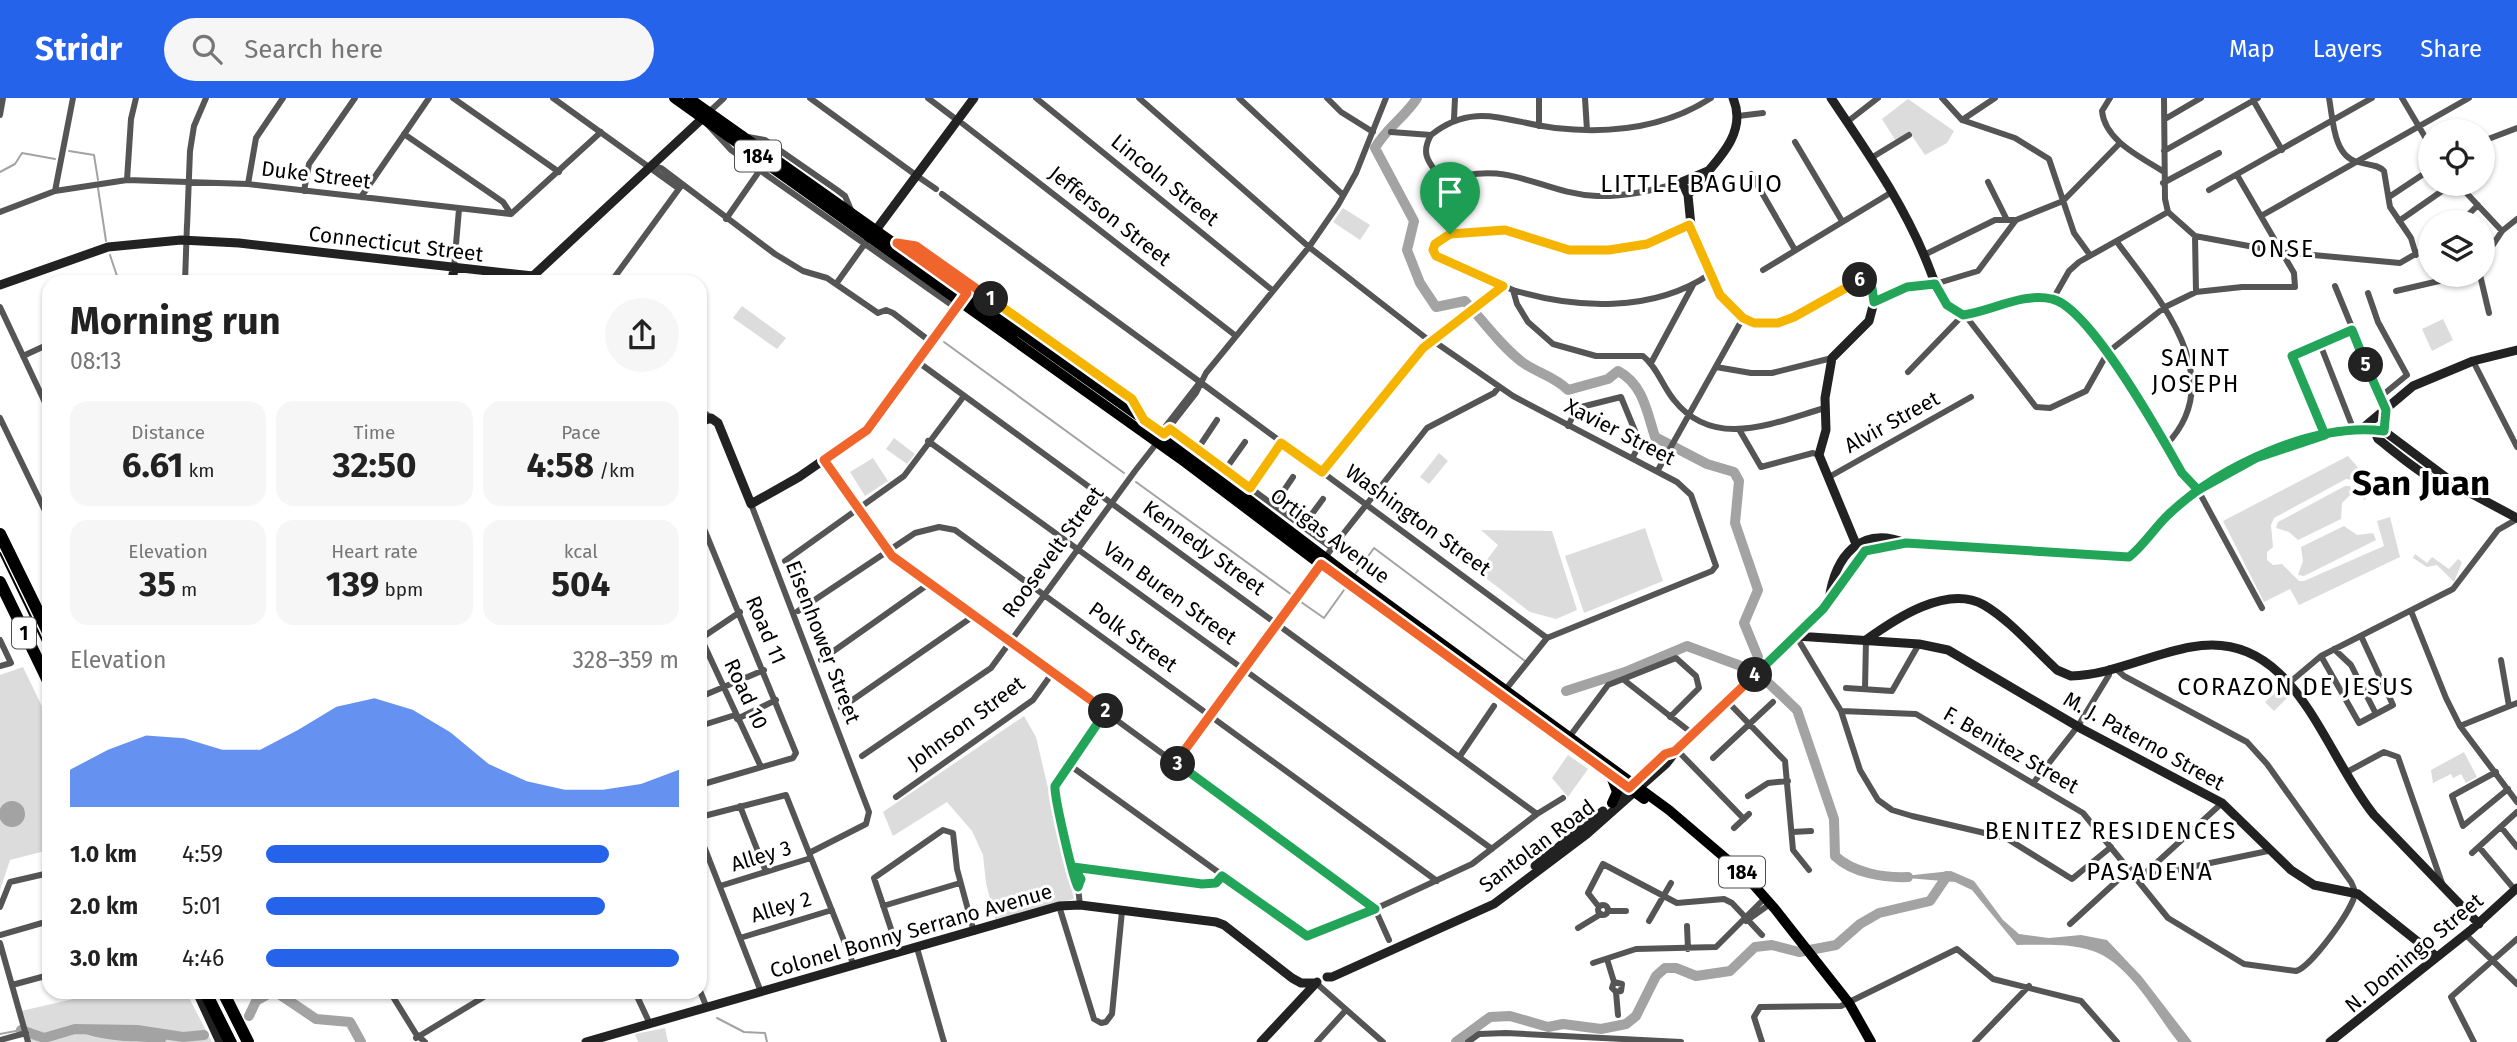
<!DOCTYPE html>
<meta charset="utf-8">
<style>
:root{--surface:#fff;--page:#f6f6f6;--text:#222;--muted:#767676;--accent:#2563eb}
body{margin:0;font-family:"Fira Sans",sans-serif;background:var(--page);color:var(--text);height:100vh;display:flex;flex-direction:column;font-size:26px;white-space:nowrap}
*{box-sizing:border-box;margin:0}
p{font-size:23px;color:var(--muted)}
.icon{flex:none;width:38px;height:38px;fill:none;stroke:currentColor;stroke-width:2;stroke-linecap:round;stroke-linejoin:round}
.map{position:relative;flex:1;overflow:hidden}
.side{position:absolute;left:42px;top:177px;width:665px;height:724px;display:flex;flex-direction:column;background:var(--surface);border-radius:21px;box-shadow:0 2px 5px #0004}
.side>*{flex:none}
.tools{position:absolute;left:2418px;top:21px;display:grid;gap:14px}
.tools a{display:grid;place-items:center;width:77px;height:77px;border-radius:50%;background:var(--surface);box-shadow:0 2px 5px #0004;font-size:35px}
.pin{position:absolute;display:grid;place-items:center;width:60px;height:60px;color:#fff;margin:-72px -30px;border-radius:50% 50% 50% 0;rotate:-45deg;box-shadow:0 0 7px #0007}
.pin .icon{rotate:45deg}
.km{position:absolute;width:35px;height:35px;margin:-18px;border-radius:50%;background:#222;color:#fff;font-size:19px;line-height:35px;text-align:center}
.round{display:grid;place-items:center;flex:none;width:74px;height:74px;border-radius:37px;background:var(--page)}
.headline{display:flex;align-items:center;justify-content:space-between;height:119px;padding:0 28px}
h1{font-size:38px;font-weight:700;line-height:52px}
.figures{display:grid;grid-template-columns:repeat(3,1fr);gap:10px;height:119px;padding:7px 28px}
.figures div{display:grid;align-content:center;border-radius:18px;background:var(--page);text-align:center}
.figures b{font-size:35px;font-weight:700}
.figures small{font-size:19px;font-weight:400}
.figures p{font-size:19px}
.chart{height:196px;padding:14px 28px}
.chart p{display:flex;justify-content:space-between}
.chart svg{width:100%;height:126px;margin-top:7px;fill:var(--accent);opacity:.7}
ul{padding:0 28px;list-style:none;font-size:23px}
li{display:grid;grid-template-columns:112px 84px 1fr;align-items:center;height:52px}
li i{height:18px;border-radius:9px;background:var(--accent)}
header{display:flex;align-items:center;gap:42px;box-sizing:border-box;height:98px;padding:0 35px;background:var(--accent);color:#fff}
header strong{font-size:33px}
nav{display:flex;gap:38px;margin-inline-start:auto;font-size:24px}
.search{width:490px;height:63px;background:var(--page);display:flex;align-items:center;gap:18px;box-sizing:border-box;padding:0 24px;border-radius:38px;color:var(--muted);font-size:26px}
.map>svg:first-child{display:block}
.green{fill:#dcdcdc}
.water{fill:#a3a3a3}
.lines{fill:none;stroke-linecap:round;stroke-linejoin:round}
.stream{stroke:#a3a3a3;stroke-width:2}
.river{stroke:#a3a3a3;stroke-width:10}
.street{stroke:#555;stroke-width:6}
.secondary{stroke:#222;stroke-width:9}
.primary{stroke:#000;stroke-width:10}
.highway{stroke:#000;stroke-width:12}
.tram{stroke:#000;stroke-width:2}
.split-1-casing{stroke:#fff;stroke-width:14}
.split-2-casing{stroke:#fff;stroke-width:14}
.split-3-casing{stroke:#fff;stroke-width:14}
.split-4-casing{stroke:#fff;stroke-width:14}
.split-5-casing{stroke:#fff;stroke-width:14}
.split-6-casing{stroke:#fff;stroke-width:14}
.split-7-casing{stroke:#fff;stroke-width:14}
.split-1{stroke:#f5b400;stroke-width:9}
.split-2{stroke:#f0652b;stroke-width:9}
.split-3{stroke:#22a559;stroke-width:9}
.split-4{stroke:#f0652b;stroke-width:9}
.split-5{stroke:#22a559;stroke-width:9}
.split-6{stroke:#22a559;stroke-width:9}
.split-7{stroke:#f5b400;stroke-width:9}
.labels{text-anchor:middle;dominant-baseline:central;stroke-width:6;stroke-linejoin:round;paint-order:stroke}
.shield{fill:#fff;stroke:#4c4c4c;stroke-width:2}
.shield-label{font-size:19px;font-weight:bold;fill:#000}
.street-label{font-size:21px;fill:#000;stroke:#fff}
.neighbourhood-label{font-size:23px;letter-spacing:2px;fill:#000;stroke:#fff}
.quarter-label{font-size:24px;letter-spacing:2px;fill:#000;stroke:#fff}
.town-label{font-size:35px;font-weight:bold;fill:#000;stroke:#fff}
</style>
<header>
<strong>Stridr</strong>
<div class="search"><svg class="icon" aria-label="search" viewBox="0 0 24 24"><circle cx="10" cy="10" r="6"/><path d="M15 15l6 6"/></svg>Search here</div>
<nav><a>Map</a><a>Layers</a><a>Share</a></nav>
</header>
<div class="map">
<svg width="2517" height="944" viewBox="0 0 2517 944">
<rect width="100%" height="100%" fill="#fff"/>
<path class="green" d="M1908 1 1954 33 1947 45 1925 57 1910 35 1896 43 1882 21Z
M1343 110 1370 127 1360 142 1333 124Z
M742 208 786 240 777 251 733 220Z
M2443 221 2453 242 2432 253 2422 231Z
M894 340 915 356 907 366 886 351Z
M1439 355 1448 363 1429 386 1420 379Z
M2348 358 2375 389 2364 397 2366 401 2364 402 2352 382 2346 381 2274 420 2271 427 2273 449 2267 454V462L2273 467 2282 466 2299 483H2304L2384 448 2377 423 2390 419 2400 459 2299 507 2290 491 2264 504 2223 423Z
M873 360 888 383 865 398 850 374Z
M2345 388H2350L2353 394 2342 405 2341 421 2298 442 2289 434 2276 430 2278 424Z
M2344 428 2357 437 2373 435 2376 442 2304 478 2298 477 2303 463 2301 449Z
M1645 430 1663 483 1584 515 1565 458Z
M1481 432 1552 433 1577 512 1556 521 1530 514 1478 474 1498 447Z
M2415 456 2427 465 2432 459 2449 471 2458 461 2462 464 2454 484 2437 467 2427 469 2413 460Z
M23 569 49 623V752L10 762 0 792V577Z
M2285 586 2293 594 2274 613 2265 604Z
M1024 618 1036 639 1074 801 995 821 986 785 983 757 972 733 947 704 893 738 883 714Z
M2464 654 2477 679 2466 685 2461 676 2453 680 2451 676 2433 685 2431 672Z
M1568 657 1588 671 1568 699 1552 680Z
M104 894H186L212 944H30L21 913Z
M665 930 668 944H638L635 936Z"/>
<path class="water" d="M-1 716a13 13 0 1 1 26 0a13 13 0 1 1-26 0Z
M1951 773 1974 783 2003 822 2019 836 2049 840 2081 837 2107 842 2142 879 2192 944H2178C2155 915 2130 866 2093 853 2070 845 2042 847 2017 847L1972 792 1955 784 1895 779Z
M76 932 138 933 168 939 165 944C137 944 100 944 76 932Z"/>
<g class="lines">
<path class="stream" d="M69 53 94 57 98 82
M0 74 15 66 22 55 55 61
M98 90 106 143
M110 157 119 184
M193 180 245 184
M149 184 181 180
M944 244 1124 375
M1136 384 1292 497
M1356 475 1374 450 1525 563
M1301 504 1324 520 1344 492
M717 920 744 934 765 935 767 944
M0 936 21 932"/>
<path class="river" d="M1417 0C1405 19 1386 30 1375 50L1414 123 1407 152 1420 185 1436 209 1465 203C1484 224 1500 247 1522 264 1537 275 1554 278 1568 292L1608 281 1618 273C1643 286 1647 314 1655 339L1707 366 1734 374 1739 383 1735 425 1758 492 1744 525 1758 559 1757 574
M1566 593 1625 574 1687 548 1757 574 1797 612 1834 721 1835 758C1853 775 1884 780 1908 779
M276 894 316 921 350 924 361 944
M249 918 256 903 272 894
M21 932 44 940 75 931 137 932 183 939 204 937
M1456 944 1490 919 1510 918 1548 929 1563 926 1601 931 1626 926 1636 918 1656 878 1665 870H1676L1696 878 1730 873 1755 849 1772 847 1799 854 1836 847 1860 826 1879 815 1930 803 1947 778"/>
<path class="street" d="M453 0 559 74
M553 0 678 90
M810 0 913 75
M928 0 953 19
M1036 0 1272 192
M1139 0 1309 149 1426 240
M1239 0 1343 97
M1327 0 1341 14 1373 34
M1539 0V28
M1585 0 1587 32
M1942 0 1962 22 2015 40 2049 61 2074 135 2090 157
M2110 0 2102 13C2105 43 2141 59 2164 74
M2164 0 2165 101 2168 114 2195 138 2281 154 2400 165 2431 147
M2329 0C2333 20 2333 59 2358 64 2367 67 2377 66 2384 73L2390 109 2411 140 2416 157
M2402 0 2431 49
M2253 2 2282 52
M709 14 724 0
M0 17 3 0
M1738 18 1763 15
M1454 21 1455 0
M2165 21 2201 0
M1962 22 1995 0
M1847 24 1878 0
M963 26 1236 238
M708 27 731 52 956 210
M1391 34 1431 37C1474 3 1506 24 1555 30 1609 36 1665 30 1711 0
M404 36 503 104 511 116
M1431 37C1416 63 1439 70 1446 91 1451 105 1449 122 1450 136
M748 39 765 42 837 92 845 98 851 112
M2483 43 2517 30
M1795 44 1842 123
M2164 53 2258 0
M1871 60 1909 37
M651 67 661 70 775 156 803 173 827 180 878 215 886 212 893 215 931 244
M1751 76 1795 152
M917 78 936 91
M127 82 131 21 136 0
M1443 84C1509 59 1538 95 1597 98 1625 99 1655 92 1682 84
M1988 84 2006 120
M2163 85 2219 55
M248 86 256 40 283 0
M2458 86 2502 133
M2209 92 2372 0
M55 93 73 0
M304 93 309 66 355 0
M942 96 1200 284 1165 329 1166 333
M361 99 429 0
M2389 99 2431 71
M0 114 55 93 127 82 248 86 511 116 601 34
M2261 118 2469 0
M726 121 760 72
M2399 123 2452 86
M2461 124 2478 107
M1689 127C1655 144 1624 153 1585 153 1556 152 1447 106 1433 152 1442 169 1467 173 1484 179 1494 182 1503 188 1513 192 1575 211 1653 215 1710 176
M187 129 190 53 194 28 206 0
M2195 138 2196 194
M2117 144C2158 200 2231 280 2166 347
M897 145 916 148 1132 301 1143 320
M1924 157 1995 122H2016
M2483 162 2502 133 2517 121
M454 170 459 111
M1763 172 1892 94
M2480 177 2489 215
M185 184 187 126
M611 184 681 88
M836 186 866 144
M1935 186 1978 173 2016 122 2063 103 2120 45
M2335 188 2386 312
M1513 192 1517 206 1528 224 1553 246 1596 258H1643C1657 269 1663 289 1674 302 1714 353 1775 324 1825 310
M2396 193 2465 177
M2368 195 2378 224 2407 277 2379 300
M2053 201 2069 173 2079 164 2168 114
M0 209 49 313
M1965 217 2036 309 2050 310 2086 293 2108 254 2165 209 2196 194 2242 189H2295L2294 175 2237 77
M1432 242 1513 298 1677 384 1691 397 1716 468 1712 473 1547 540 1506 591
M2320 246 2353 330
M23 258 49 246
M2473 263 2517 349
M918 264 1537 716
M1651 265 1693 187
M1716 269 1751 275H1772L1832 260
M1908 274 1963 217
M1200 284 1547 540
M700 311 711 320
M0 320 49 421
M1568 328 1577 310 1621 299 1640 345 1633 359
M1170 331 1332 450
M1740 333 1761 369 1813 355 1819 357
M2325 337 2292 258 2352 232
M928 343 1492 751
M1197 352 1217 322
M824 362 892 458 1375 811 1389 842
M1225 372 1245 344
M1658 372 1743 220
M1322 374 1423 250 1503 188
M1829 379 1971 299
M1250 390 1281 345
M2198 392 2262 510
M751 406 869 714 866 726 809 755
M1274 407 1293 379
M700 421 796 655 793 660 700 687
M1303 428 1323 401
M785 463 904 378 964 298
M798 513 915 435 939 429 955 432 1437 783
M2411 513 2446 600 2460 628 2517 704
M700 538 761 669
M1796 538 1841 613 1860 672 1878 702 1892 712 1912 718 2006 740 2072 781 2111 749
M700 541 740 514
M0 542 11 565 0 568
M2334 551 2351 567 2376 616
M2321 558 2359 625 2393 607 2361 538
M821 562 930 485
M2501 562 2509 608
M1624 582 1693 636
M2289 585 2321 558 2453 491 2498 432 2517 421
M1846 590 1892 593 1919 546
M1865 591 1866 542
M700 599 764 572
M1727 603 1785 663 1793 752 1809 772
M841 610 975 517
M1841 613 1916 616 2083 715 2168 820 2244 866 2296 873C2311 869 2354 810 2355 795 2355 792 2352 786 2351 784L2267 666 2247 644 2124 578 2115 570
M737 621 776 602
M700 628 735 617
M2460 628 2517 605
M1570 638 1608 587 1676 560 1696 578 1699 590 1670 619
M1677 652 1744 721
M862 658 991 570 1135 373 1196 295 1206 275 1309 149 1338 107 1356 75 1386 0
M1460 658 1494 608
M1713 660 1773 604
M1176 664 1332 450 1427 330 1494 295 1499 289
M1068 666 1307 838 1375 811 1472 766 1537 716 1563 700
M700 670 705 685
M2496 674 2452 698 2463 728 2508 691
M2345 675 2384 654 2398 659 2443 788
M2034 684 2078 628 2109 577 2110 570
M1748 698 1768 685 1788 683
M896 699 1033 602 1053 574
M740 708 766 774
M700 719 786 697 854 868
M2501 729 2517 749
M1734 730 1749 716
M1792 734 1811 733
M700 738 761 894
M2479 749 2515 792
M2472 755 2517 714
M1073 769 1202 786 1216 785 1222 778
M1074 773 1081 781 1078 789 1080 807
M2141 779 2222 705
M2138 780 2268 753
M720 788 811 760
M1078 789 1073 783 1074 773 1054 688 1107 614
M1598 812a5 5 0 1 1 10 0a5 5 0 1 1-10 0Z
M883 808 960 785
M1059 808 1094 921 1101 925 1106 924 1112 916 1122 813
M0 809 10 784 49 775
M1599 809 1588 795 1603 766 1677 805 1724 801 1732 805 1762 837
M1608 813H1626
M1649 823 1671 785
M1746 823 1770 806
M2070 826 2130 771
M1687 828 1688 851
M1578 830 1601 816
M0 837 49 823
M2466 837 2517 886
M740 840 832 812
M0 845 28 944
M917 850 944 944
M899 855 874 780 943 732 953 735 957 771 974 834
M1607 861 1614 884 1612 890 1616 894 1621 893 1622 886 1614 884
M1593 865 1636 851 1716 849 1765 800
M1316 885 1383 944
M12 887 49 877
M700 893 707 910
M390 894 416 936 425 944
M635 894 650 926
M1616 894 1618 917
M416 940 492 894
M0 942 26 935
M1317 944 1346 912
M1468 944 1479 936 1506 935 1681 944
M1762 944 1754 919 1760 909 1841 908 1957 851 1993 881 2081 903 2117 944
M1975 944 2029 888
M2474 944 2451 899 2517 841"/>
<path class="secondary" d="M1831 0C1868 55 1906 109 1930 172 1937 190 1942 211 1963 217 1992 213 2023 194 2052 201 2090 209 2162 339 2182 375L2198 392
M1708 73 1682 84 1688 97 1692 138 1706 169 1720 197 1748 223 1765 227 1794 219 1855 182 1865 184 1872 190 1874 204 1869 223 1832 260 1825 300 1826 332 1819 357 1856 446
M1688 97C1709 69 1750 39 1733 0
M873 136 974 0
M452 184 454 170
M0 187 108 149 181 142 239 145 533 178 706 17
M1874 204 1907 189 1935 186
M700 324 711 320 718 325 751 406 799 379 867 332 964 200
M2363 330 2413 288 2473 263 2517 252
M2374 332 2378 341C2394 353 2440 394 2459 389
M1829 502C1835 458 1860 427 1906 445L2129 459 2168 416 2208 385 2281 349 2353 330 2384 333 2459 389 2517 420
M1796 538 1919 546 1948 552 2082 631 2222 705 2291 772 2314 787 2358 796 2437 859
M1866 542C1895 521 1947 486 1984 507 2011 523 2034 551 2057 572L2071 578C2111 577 2151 556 2191 549 2294 529 2322 653 2374 717L2479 826
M1613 704 1665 656 1675 653
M1535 768 1603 713
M1327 879H1332L1494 806 1587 736 1666 666 1677 652 1823 511 1862 455 1906 445
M197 894 220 944
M586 944 1059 808 1080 807 1216 824 1224 827 1292 880 1301 885H1316
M1261 944 1317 884
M2330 944 2471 832 2517 790"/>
<path class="primary" d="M674 0 1186 365 1345 485 1644 701
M689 0 1144 322 1348 477 1669 712 1744 776 1775 811 1849 905 1871 944
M1612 681 1617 694 1612 705"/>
<path class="highway" d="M0 436 49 536
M0 484 49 585
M205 894 230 944
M223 894 248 944"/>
<path class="tram" d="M0 455 49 556
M211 894 236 944"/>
</g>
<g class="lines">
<g class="split-1-casing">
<path id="split-1" d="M991 201 1132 301 1144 322 1164 336 1170 331 1250 390 1281 345 1322 374 1423 250 1503 188 1436 158 1433 152 1435 146 1450 136"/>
</g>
<g class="split-2-casing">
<path id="split-2" d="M991 201 916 148 897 145 967 195 867 332 824 362 892 458 1106 613"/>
</g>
<g class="split-3-casing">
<path id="split-3" d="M1106 613 1055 688C1054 699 1074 784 1078 789L1081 781 1073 769 1202 786 1216 785 1222 778 1307 838 1375 811 1178 666"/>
</g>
<g class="split-4-casing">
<path id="split-4" d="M1178 666 1176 664 1321 466 1629 690 1665 656 1675 653 1755 577"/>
</g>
<g class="split-5-casing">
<path id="split-5" d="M1755 577 1823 511 1865 453 1906 445 2129 459C2144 447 2155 429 2169 416 2220 368 2314 324 2384 333L2386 312 2366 267"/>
</g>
<g class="split-6-casing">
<path id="split-6" d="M1860 182 1872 190 1874 204 1907 189 1935 186 1947 207 1963 217C1992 213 2023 194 2052 201 2090 209 2162 340 2182 375L2198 392 2256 360 2325 337 2292 258 2352 232 2366 267"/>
</g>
<g class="split-7-casing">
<path id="split-7" d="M1450 136 1505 132 1569 152H1609L1647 146 1689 127 1720 197 1743 220 1754 225H1778L1794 219 1860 182"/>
</g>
<use href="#split-1" class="split-1"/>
<use href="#split-2" class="split-2"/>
<use href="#split-3" class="split-3"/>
<use href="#split-4" class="split-4"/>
<use href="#split-5" class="split-5"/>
<use href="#split-6" class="split-6"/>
<use href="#split-7" class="split-7"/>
</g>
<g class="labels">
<g class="shield">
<rect x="735" y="42.5" width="46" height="31" rx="5"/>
<rect x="12" y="519.5" width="24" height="31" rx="5"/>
<rect x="1719" y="758.5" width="46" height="31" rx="5"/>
</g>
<g class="shield-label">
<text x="758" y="58">184</text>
<text x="24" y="535">1</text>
<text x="1742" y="774">184</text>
</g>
<g class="street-label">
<text transform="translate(316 77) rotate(7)">Duke Street</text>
<text transform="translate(1165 82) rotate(39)">Lincoln Street</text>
<text transform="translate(1110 118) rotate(38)">Jefferson Street</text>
<text transform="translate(396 146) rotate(7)">Connecticut Street</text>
<text transform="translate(1892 324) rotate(-29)">Alvir Street</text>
<text transform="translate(1620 334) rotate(27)">Xavier Street</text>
<text transform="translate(1418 422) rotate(36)">Washington Street</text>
<text transform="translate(1330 438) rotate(37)">Ortigas Avenue</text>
<text transform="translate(1204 450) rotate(36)">Kennedy Street</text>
<text transform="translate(1053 454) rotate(-54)">Roosevelt Street</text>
<text transform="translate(1170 495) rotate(36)">Van Buren Street</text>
<text transform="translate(766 532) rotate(67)">Road 11</text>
<text transform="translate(1133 539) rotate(36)">Polk Street</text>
<text transform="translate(823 544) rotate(69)">Eisenhower Street</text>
<text transform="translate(746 596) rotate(65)">Road 10</text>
<text transform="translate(966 625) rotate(-37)">Johnson Street</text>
<text transform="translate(2144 643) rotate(29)">M. J. Paterno Street</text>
<text transform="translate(2011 652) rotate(30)">F. Benitez Street</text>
<text transform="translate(1537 748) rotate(-37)">Santolan Road</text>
<text transform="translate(761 758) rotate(-17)">Alley 3</text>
<text transform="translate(781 809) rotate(-17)">Alley 2</text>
<text transform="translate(911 833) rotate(-16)">Colonel Bonny Serrano Avenue</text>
<text transform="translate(2414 855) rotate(-40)">N. Domingo Street</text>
</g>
<g class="neighbourhood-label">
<text x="2283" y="151">ONSE</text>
<text x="2196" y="260">SAINT<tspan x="2196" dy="26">JOSEPH</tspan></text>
<text x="2111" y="733">BENITEZ RESIDENCES</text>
</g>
<g class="quarter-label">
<text x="1692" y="86">LITTLE BAGUIO</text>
<text x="2296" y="589">CORAZON DE JESUS</text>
<text x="2150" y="774">PASADENA</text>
</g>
<g class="town-label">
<text x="2421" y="385">San Juan</text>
</g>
</g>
</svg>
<div class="tools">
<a><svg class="icon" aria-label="locate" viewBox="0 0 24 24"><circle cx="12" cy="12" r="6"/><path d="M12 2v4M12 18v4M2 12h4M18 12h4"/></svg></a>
<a><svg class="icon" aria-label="layers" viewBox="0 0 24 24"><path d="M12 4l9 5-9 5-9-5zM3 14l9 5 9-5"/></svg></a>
</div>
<div class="pin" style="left:1450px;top:136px;background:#1e9e55"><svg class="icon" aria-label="arrive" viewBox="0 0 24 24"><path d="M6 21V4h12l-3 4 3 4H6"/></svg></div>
<b class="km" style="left:991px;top:201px">1</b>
<b class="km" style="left:1106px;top:613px">2</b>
<b class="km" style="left:1178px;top:666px">3</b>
<b class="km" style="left:1755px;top:577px">4</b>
<b class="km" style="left:2366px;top:267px">5</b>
<b class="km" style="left:1860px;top:182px">6</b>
<section class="side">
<div class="headline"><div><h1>Morning run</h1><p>08:13</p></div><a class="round"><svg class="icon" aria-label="share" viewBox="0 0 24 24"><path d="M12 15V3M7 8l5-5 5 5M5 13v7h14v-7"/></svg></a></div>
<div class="figures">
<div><p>Distance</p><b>6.61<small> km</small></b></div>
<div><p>Time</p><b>32:50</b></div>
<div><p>Pace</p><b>4:58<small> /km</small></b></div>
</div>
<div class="figures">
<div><p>Elevation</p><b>35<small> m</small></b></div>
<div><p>Heart rate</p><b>139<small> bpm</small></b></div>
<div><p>kcal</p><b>504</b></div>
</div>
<div class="chart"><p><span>Elevation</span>328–359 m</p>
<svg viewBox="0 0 160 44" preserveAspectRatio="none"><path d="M0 44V31L10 24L20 19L30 20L40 24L50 24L60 17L70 9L80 6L90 10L100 18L110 29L120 35L130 38L140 38L150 36L160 31V44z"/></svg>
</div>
<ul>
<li><b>1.0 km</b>4:59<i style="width:83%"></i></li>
<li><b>2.0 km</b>5:01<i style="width:82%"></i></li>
<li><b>3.0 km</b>4:46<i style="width:100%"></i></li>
</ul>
</section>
</div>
